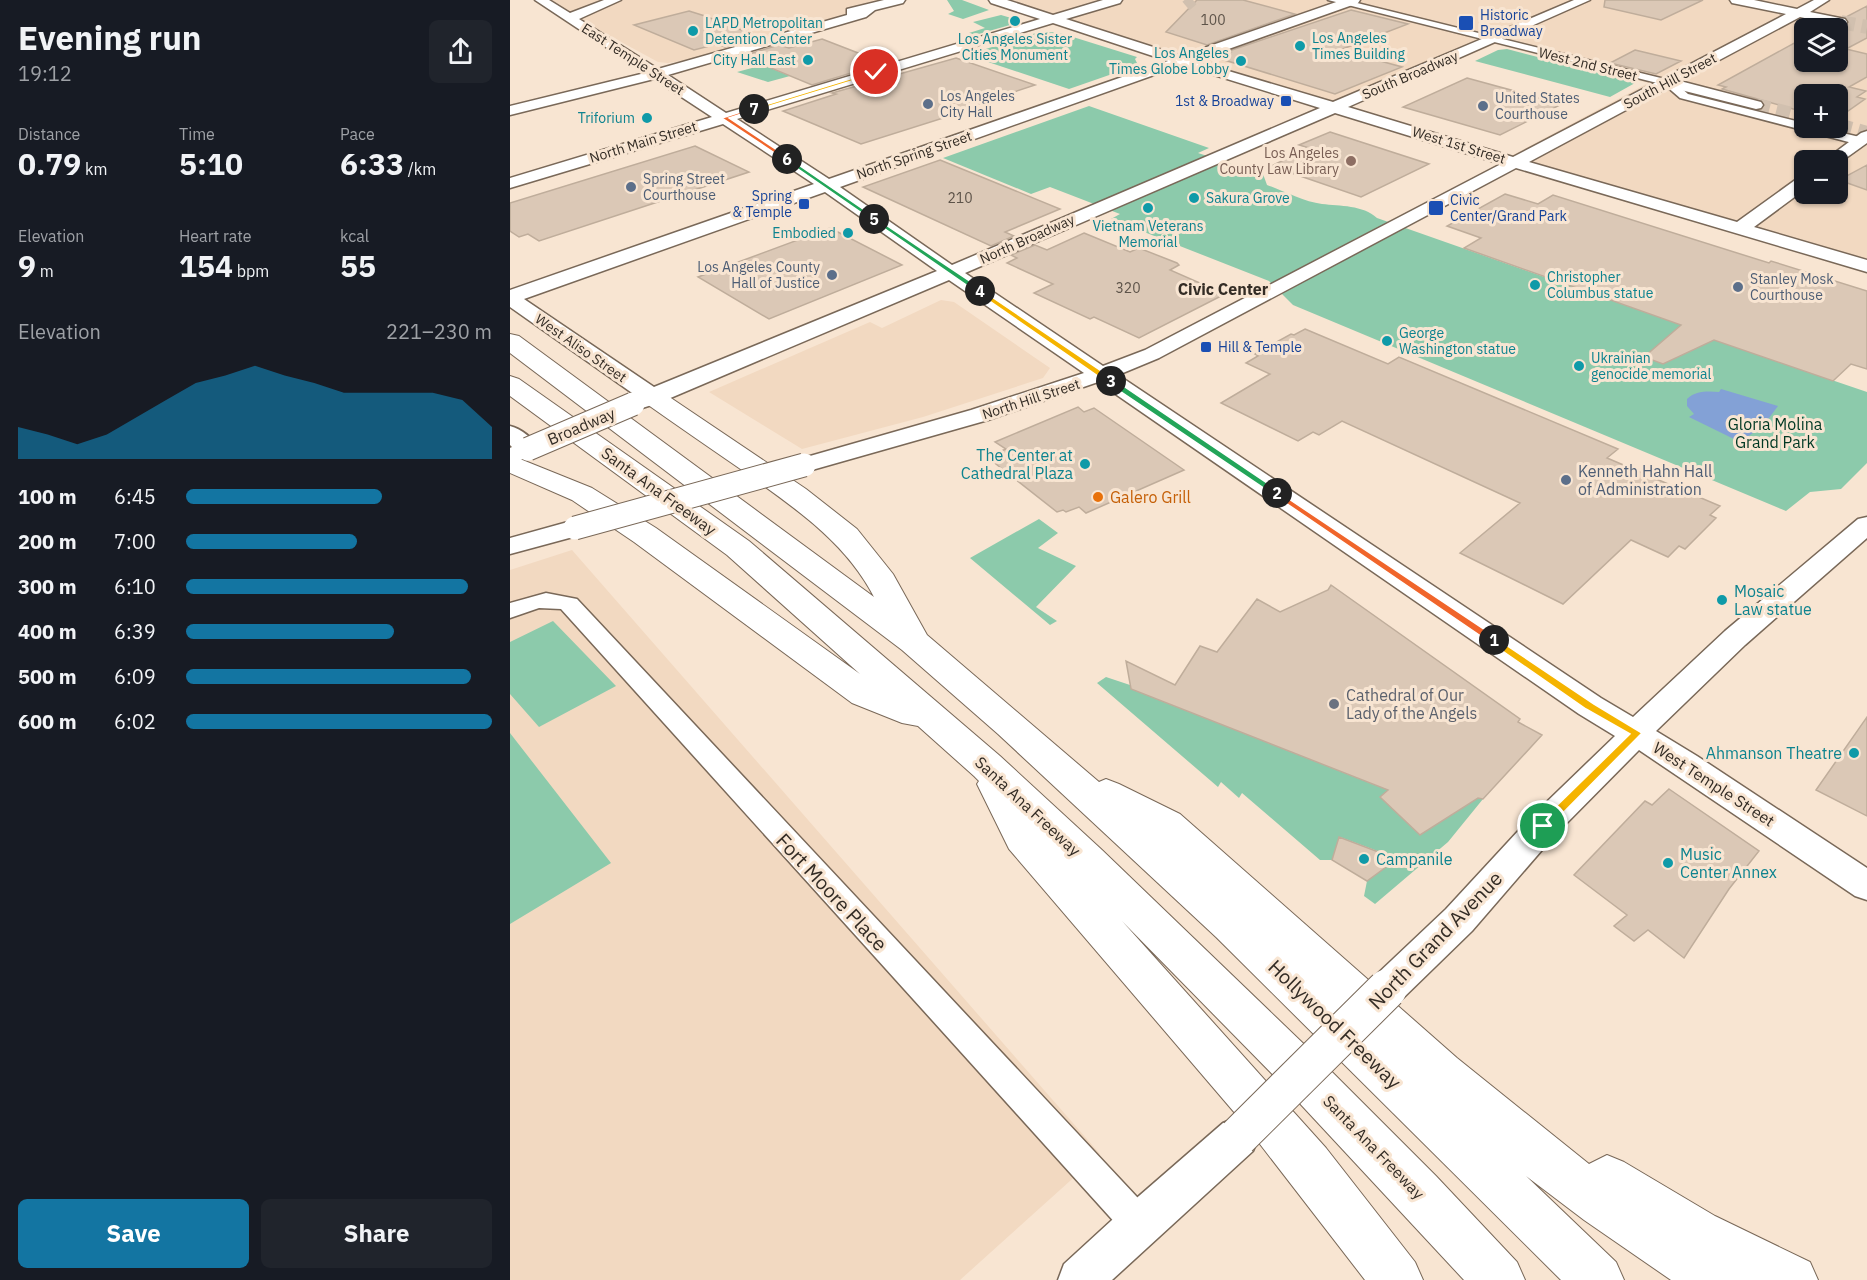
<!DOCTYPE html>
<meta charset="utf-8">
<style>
:root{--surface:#171b24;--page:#20242c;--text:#f1f3f6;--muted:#9ea1a6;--accent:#1375a2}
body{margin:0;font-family:"IBM Plex Sans",sans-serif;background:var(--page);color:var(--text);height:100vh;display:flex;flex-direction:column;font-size:22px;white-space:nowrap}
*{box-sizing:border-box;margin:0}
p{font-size:20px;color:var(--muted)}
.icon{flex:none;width:33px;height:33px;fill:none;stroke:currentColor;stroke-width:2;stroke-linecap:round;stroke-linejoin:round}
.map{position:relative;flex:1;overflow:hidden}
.drawer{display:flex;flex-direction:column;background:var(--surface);width:510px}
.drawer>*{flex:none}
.controls{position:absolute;left:1284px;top:18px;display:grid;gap:12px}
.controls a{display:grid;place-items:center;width:54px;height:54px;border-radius:9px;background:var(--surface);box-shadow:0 2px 4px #0004;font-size:30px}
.pin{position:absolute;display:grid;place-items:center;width:51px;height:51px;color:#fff;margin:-26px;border:3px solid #fff;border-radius:50%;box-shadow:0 2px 6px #0007}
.km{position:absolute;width:30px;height:30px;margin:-15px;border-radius:50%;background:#222;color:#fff;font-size:16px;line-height:30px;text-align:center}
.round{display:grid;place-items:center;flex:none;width:63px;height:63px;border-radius:9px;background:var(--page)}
.overview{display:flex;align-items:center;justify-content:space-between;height:102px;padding:0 18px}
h1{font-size:33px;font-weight:700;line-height:45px}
.stats{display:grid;grid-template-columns:repeat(3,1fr);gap:9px;height:102px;padding:6px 18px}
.stats div{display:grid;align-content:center}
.stats b{font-size:30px;font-weight:700}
.stats small{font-size:16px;font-weight:400}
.stats p{font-size:16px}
.chart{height:168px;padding:12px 18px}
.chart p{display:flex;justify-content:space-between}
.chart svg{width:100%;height:108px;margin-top:6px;fill:var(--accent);opacity:.7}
.cta{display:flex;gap:12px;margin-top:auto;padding:12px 18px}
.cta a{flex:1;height:69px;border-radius:9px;background:var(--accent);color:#fff;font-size:24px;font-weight:700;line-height:69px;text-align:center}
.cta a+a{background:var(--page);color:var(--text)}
ul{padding:0 18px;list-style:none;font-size:20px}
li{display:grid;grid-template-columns:96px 72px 1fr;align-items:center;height:45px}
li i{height:15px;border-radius:8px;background:var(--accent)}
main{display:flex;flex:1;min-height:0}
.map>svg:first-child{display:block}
.built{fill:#f2d9c1;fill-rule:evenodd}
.green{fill:#8ccaab}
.water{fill:#83a1d6}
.building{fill:#dbc8b6;stroke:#bfad9b;stroke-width:1.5}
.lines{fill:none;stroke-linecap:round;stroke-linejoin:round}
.minor-tunnel{stroke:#d1c0af;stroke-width:11;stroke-dasharray:11 5;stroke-linecap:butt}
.major-tunnel{stroke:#d1c0af;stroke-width:14;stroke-dasharray:14 7;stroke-linecap:butt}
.minor-casing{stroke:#796858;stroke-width:3}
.major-casing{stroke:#796858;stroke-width:3}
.highway-casing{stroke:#796858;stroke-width:2}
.minor{fill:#fff;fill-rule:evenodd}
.major{fill:#fff;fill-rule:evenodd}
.highway{fill:#fff;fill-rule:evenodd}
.major-bridge-far1-casing{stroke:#796858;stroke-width:25;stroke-linecap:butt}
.major-bridge-casing{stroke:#796858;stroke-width:41;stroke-linecap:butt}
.major-bridge-far1{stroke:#fff;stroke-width:23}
.major-bridge{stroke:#fff;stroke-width:39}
.split-1{fill:#f5b400;stroke:#fff;stroke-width:1.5}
.split-2{fill:#f0652b;stroke:#fff;stroke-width:1.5}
.split-3{fill:#22a559;stroke:#fff;stroke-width:1.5}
.split-4{fill:#f5b400;stroke:#fff;stroke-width:1.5}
.split-5{fill:#22a559;stroke:#fff;stroke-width:1.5}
.split-6{fill:#22a559;stroke:#fff;stroke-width:1.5}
.split-7{fill:#f0652b;stroke:#fff;stroke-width:1.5}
.split-8{fill:#f5b400;stroke:#fff;stroke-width:1.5}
.culture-dot{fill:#0f9aa8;stroke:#f8e5d2;stroke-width:2}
.transit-dot{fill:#1a4fb4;stroke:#f8e5d2;stroke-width:2}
.service-dot{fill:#5c6f8a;stroke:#f8e5d2;stroke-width:2}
.education-dot{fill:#8d6e63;stroke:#f8e5d2;stroke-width:2}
.food-dot{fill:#e8710a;stroke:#f8e5d2;stroke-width:2}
.worship-dot{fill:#6b7280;stroke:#f8e5d2;stroke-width:2}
.labels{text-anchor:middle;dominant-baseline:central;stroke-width:6;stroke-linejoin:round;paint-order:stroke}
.far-transit-label{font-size:14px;fill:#164399;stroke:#f8e5d2;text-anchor:start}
.number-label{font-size:14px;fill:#5d5349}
.far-culture-label{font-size:14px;fill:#0d838f;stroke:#f8e5d2;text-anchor:start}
.far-street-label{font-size:14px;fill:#332c25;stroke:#f8e5d2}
.far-service-label{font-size:14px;fill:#4e5e75;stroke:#f8e5d2;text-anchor:start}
.far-education-label{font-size:14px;fill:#785e54;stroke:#f8e5d2;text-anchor:end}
.far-quarter-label{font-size:16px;font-weight:bold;fill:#332c25;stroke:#f8e5d2}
.park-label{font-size:16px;fill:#003924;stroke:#f8e5d2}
.street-label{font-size:16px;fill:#332c25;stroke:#f8e5d2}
.culture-label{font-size:16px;fill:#0d838f;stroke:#f8e5d2;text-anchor:start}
.service-label{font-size:16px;fill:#4e5e75;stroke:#f8e5d2;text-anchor:start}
.food-label{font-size:16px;fill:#c56008;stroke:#f8e5d2;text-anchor:start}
.worship-label{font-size:16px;fill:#5b616d;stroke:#f8e5d2;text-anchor:start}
.near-street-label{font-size:20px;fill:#332c25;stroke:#f8e5d2}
</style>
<main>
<section class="drawer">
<div class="overview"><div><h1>Evening run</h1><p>19:12</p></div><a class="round"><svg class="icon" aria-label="share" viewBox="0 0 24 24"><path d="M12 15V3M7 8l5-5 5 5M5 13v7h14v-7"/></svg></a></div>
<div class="stats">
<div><p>Distance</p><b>0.79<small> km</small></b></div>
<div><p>Time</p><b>5:10</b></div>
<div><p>Pace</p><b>6:33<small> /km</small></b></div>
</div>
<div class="stats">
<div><p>Elevation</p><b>9<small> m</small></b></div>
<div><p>Heart rate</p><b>154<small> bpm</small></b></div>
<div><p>kcal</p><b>55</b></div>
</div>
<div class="chart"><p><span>Elevation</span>221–230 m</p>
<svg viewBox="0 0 160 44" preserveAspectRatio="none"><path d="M0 44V31L10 34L20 38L30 34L40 27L50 20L60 13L70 10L80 6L90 10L100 13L110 17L120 17L130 17L140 17L150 20L160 31V44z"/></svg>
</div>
<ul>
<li><b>100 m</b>6:45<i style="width:64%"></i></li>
<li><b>200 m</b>7:00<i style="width:56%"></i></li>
<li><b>300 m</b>6:10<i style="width:92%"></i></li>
<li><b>400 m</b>6:39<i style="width:68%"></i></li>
<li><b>500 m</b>6:09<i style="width:93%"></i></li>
<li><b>600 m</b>6:02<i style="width:100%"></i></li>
</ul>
<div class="cta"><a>Save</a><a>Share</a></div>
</section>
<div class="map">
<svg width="1357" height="1280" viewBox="0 0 1357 1280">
<rect width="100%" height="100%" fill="#f8e5d2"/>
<path class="built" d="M34 0H398L207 56 158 63 148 62Z
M495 0H1357V263L1001 156 1138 83 985 44 839 107ZM1294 28H1328V62H1294ZM1294 94H1328V128H1294ZM1294 160H1328V194H1294Z
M431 300 444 302 540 368 533 378 413 417 292 449 199 392 360 322 372 328Z
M62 550 590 1154 450 1280H0V570Z"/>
<path class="green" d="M437 0H452L479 10 453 19 438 14 444 11Z
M491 15 508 20 507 23 465 35 459 33 475 28 463 22Z
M547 32 627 57 625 59 628 65 559 89 457 55 526 33Z
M997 49 1121 81 1125 83 1100 97 965 61 988 50Z
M253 65 280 76 258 82 227 72Z
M579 106 699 148 688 153 753 174 757 185C774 191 794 202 812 204 830 206 853 205 867 218L1177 327 1175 330 1357 392V463L1331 489 1300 492 1276 511 783 305 759 281 601 219 610 214 540 187 521 194 433 158Z
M529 519 548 533 528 548 566 566 526 607 547 621 540 625 460 558Z
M43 621 106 686 29 727 0 694V642Z
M596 677 620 685 621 689 870 787 889 781 870 797 910 834 968 798 973 799 938 842 865 904 854 896 857 881 886 858 830 837 822 860H810L732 793 729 798 711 782 708 787 587 683Z
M0 733 101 863 0 924Z"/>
<path class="water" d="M1211 389 1268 406 1253 426 1230 442 1179 417 1184 414 1177 406V399C1185 391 1197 391 1209 392Z"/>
<path class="building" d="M687 0H733L785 14 697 45 656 32Z
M1095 0H1193L1151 20 1094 7Z
M1357 6V38L1336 49 1357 54V77L1339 87 1356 91 1347 97 1355 99 1328 118V94H1294V112L1212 89 1216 87 1208 85 1288 41 1294 42V62H1328V28L1337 26 1339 21 1336 17Z
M841 10 898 24 830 50 892 67 825 94 708 58 721 52 719 51Z
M179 11 195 16 250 37 215 47 207 44 184 50 124 25Z
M312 39 374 63 302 85 232 56 269 45 279 48Z
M1125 50 1171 61 1146 74 1100 63Z
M446 58 525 85 465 105 468 107 351 144 273 111 326 94 322 93Z
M957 78 1052 104 990 135 893 107Z
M820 132 919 164 851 197 761 166 799 148 789 145Z
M185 146 239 172 29 241 18 234 9 237 0 231V203Z
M430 160 550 209 495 232 504 236 481 246 353 187Z
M1357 165V190L1329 180Z
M995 194 1028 204 1043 195 1259 263 1261 261 1357 291V369L1341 364 1323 381 1204 340 1153 364 1134 357 1171 325 954 248 971 238 937 226Z
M320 228 392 265 259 319 188 277Z
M574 233 620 252 629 248 667 263 669 265 660 270 715 294 629 338 584 317 580 319 524 293 543 284 497 263 507 258 501 255 525 245 537 250Z
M795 329 878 364 889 357 1108 449 1097 458 1210 506 1200 515 1206 518 1175 549 1169 546 1158 557 1121 540 1053 604 950 553 1010 503 832 421 809 435 803 432 788 441 711 403 760 374 736 363 748 356 745 354 781 334 784 335Z
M568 407 574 412 584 408 674 470 576 513 569 507 556 512 553 510 547 512 477 457 496 449 485 442Z
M821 585 1010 719 1008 722 1032 735 973 799 968 798 910 835 870 797 878 790 621 689 616 661 665 685 690 646 707 652 747 599 770 612 818 590Z
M1357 717V816L1306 790Z
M1159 789 1249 851 1219 889 1174 958 1138 930 1124 941 1104 926 1117 915 1064 875 1135 801 1142 805Z
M829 837 879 856 887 859 857 881 822 860Z"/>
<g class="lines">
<path class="minor-tunnel" d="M676 6 683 0"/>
<path class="major-tunnel" d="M1331 22 1357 27
M1246 105 1294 117
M1328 125 1357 133"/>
<g class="minor-casing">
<path id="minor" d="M818 0H835L1163 81 1178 94 1294 123V128H1311L1354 138 1356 141 1350 145 1170 98 1155 85Z
M36 593 67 599 641 1212 646 1224 641 1236 629 1241 617 1236 51 609 29 608 0 618V603Z"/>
</g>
<g class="major-casing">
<path id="major" d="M25 0H39L60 13 94 0H111L69 19 148 69 337 15V9L374 0H395L393 3 365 10 356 17 158 75 216 113 530 19 481 3 479 0H497L543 15 593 0H612L610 3 556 19 671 56 832 0H850L848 3 685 61 823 102 1064 0H1080L838 107 1003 157 1276 14 1222 3 1220 0H1244L1287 9 1304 0H1319L1300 12 1335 19 1337 22 1335 25 1331 26 1290 17 1170 81 1251 102 1253 105 1251 108 1246 109 1159 87 1019 162 1227 222 1288 178 1294 177V190L1244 227 1357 260V272L1006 168 649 358 608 375 1091 698 1123 717 1215 631 1348 519 1357 517V538L1235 645 1146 731 1187 756 1357 868V900L1345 896 1129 750 1045 835 962 931 890 1001 877 1006 864 1001 858 989 864 977 936 909 1021 817 1105 736 1069 714 588 382 478 420 302 470 294 472 286 470 282 465 286 460 461 410 574 373 439 280 151 402 123 411 115 409 112 404 115 399 125 395 0 307V290L304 184 213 124 0 188V178L202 117 144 79 0 115V106L135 73ZM543 23 658 61 319 179 227 119ZM672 65 810 108 442 265 330 187ZM825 113 991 164 635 350 593 366 455 273ZM315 192 427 271 144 387 14 299Z
M1357 131V143L1329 163 1328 160H1315L1351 133Z
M0 426C12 429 23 439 30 449L26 454 0 464V448L2 447 0 445Z
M65 520 74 522 78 528 74 534 0 554V538Z
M728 1117 743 1123 749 1137 743 1151 602 1280H548L554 1264 614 1209 713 1123Z"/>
</g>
<g class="highway-casing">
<path id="highway" d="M0 334 9 336 364 597C335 540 279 504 229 468 197 446 165 424 134 402L130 397 134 392 143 389 152 392 296 489 347 529 383 574 417 635 589 782 596 779 609 784 670 814 947 1058 1079 1164 1097 1155 1114 1162 1205 1216 1300 1262 1308 1280H1161L1074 1220 1016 1176 1106 1262 1114 1280H1051L706 937 488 734 392 650 0 353Z
M0 376 9 379 239 541 490 756 592 850 801 1051 926 1176 1007 1262 1015 1280H954L769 1081 612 921 816 1148 905 1262 913 1280H855L736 1126 499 849 467 784 469 781 464 776 408 726 392 723 342 703 124 542 62 500 0 473V455L82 488 146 528 350 674 217 555 0 396Z"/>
</g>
<use href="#minor" class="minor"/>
<use href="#major" class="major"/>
<use href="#highway" class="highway"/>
<g class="major-bridge-far1-casing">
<path id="major-bridge-far1" d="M18 449 123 404
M65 528 294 465"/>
</g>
<g class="major-bridge-casing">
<path id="major-bridge" d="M728 1137 877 989"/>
</g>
<use href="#major-bridge-far1" class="major-bridge-far1"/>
<use href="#major-bridge" class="major-bridge"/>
</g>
<path class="split-1" d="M984 637 1084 704 1132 733 1037 829 1033 830 1027 826 1029 823 1120 734 1076 709 981 643 979 640Z"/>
<path class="split-2" d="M767 491 987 638V643H981L764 495V492Z"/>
<path class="split-3" d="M598 379H603L772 493 764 495 598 383Z"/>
<path class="split-4" d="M470 289 603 379V383H598L468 293Z"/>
<path class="split-5" d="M364 217 473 290V293H468L362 220Z"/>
<path class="split-6" d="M277 157 366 218V220H362L275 160Z"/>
<path class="split-7" d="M243 108 247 109 219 118 279 158V160H275L212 118Z"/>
<path class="split-8" d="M366 71 368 73 246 110 242 109Z"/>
<g class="culture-dot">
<circle cx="505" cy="21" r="6"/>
<circle cx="183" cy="31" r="6"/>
<circle cx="790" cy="46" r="6"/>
<circle cx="298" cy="60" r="6"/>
<circle cx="731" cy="61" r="6"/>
<circle cx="137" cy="118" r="6"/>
<circle cx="684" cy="198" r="6"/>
<circle cx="638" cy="208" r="6"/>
<circle cx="338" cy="233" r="6"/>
<circle cx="1025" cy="285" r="6"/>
<circle cx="877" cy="341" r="6"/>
<circle cx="1069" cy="366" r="6"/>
<circle cx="575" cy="464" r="6"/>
<circle cx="1212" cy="600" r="6"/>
<circle cx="1344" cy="753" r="6"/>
<circle cx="854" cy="859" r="6"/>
<circle cx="1158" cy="863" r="6"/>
</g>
<g class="transit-dot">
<rect x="948" y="15" width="16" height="16" rx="3"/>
<rect x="770" y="95" width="12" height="12" rx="3"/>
<rect x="288" y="198" width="12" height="12" rx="3"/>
<rect x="918" y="200" width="16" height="16" rx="3"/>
<rect x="690" y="341" width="12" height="12" rx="3"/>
</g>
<g class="service-dot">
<circle cx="418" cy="104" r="6"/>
<circle cx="973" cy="106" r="6"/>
<circle cx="121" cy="187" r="6"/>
<circle cx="322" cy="275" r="6"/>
<circle cx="1228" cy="287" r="6"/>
<circle cx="1056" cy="480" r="6"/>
</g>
<circle class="education-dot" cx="841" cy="161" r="6"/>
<circle class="food-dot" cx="588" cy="497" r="6"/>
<circle class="worship-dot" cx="824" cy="704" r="6"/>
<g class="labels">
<g class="far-transit-label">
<text x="970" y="15">Historic<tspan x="970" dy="16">Broadway</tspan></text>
<text x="764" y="101" text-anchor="end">1st &amp; Broadway</text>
<text x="282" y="196" text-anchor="end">Spring<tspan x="282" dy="16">&amp; Temple</tspan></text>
<text x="940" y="200">Civic<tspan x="940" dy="16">Center/Grand Park</tspan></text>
<text x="708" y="347">Hill &amp; Temple</text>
</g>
<g class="number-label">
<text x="703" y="20">100</text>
<text x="450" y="198">210</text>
<text x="618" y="288">320</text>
</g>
<g class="far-culture-label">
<text x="195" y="23">LAPD Metropolitan<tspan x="195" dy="16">Detention Center</tspan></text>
<text x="802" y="38">Los Angeles<tspan x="802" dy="16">Times Building</tspan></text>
<text x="505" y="39" text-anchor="middle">Los Angeles Sister<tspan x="505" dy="16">Cities Monument</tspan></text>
<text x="719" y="53" text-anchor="end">Los Angeles<tspan x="719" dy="16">Times Globe Lobby</tspan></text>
<text x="286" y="60" text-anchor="end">City Hall East</text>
<text x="125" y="118" text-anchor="end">Triforium</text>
<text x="696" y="198">Sakura Grove</text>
<text x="638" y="226" text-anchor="middle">Vietnam Veterans<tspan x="638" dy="16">Memorial</tspan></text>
<text x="326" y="233" text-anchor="end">Embodied</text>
<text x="1037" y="277">Christopher<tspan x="1037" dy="16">Columbus statue</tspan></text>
<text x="889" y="333">George<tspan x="889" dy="16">Washington statue</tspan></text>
<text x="1081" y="358">Ukrainian<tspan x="1081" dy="16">genocide memorial</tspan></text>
</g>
<g class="far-street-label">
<text transform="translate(123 59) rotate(33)">East Temple Street</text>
<text transform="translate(1078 64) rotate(14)">West 2nd Street</text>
<text transform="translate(900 75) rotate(-23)">South Broadway</text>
<text transform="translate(1160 81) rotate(-28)">South Hill Street</text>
<text transform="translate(133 142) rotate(-17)">North Main Street</text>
<text transform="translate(949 145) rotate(17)">West 1st Street</text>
<text transform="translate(404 155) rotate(-19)">North Spring Street</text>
<text transform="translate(517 239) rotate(-24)">North Broadway</text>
<text transform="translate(71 348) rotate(35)">West Aliso Street</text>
<text transform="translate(521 399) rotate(-18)">North Hill Street</text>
</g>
<g class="far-service-label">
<text x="430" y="96">Los Angeles<tspan x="430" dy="16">City Hall</tspan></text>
<text x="985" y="98">United States<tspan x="985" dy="16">Courthouse</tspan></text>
<text x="133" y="179">Spring Street<tspan x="133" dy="16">Courthouse</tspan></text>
<text x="310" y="267" text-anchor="end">Los Angeles County<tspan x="310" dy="16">Hall of Justice</tspan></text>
<text x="1240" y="279">Stanley Mosk<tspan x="1240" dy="16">Courthouse</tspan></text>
</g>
<g class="far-education-label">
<text x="829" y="153">Los Angeles<tspan x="829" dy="16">County Law Library</tspan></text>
</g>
<g class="far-quarter-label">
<text x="713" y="289">Civic Center</text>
</g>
<g class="park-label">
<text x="1265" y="424">Gloria Molina<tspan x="1265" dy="18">Grand Park</tspan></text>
</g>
<g class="street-label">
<text transform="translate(71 426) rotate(-23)">Broadway</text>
<text transform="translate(149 491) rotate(36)">Santa Ana Freeway</text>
<text transform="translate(1204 784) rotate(33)">West Temple Street</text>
<text transform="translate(518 806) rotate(43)">Santa Ana Freeway</text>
<text transform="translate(864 1147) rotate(46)">Santa Ana Freeway</text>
</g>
<g class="culture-label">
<text x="563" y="455" text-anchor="end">The Center at<tspan x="563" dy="18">Cathedral Plaza</tspan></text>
<text x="1224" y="591">Mosaic<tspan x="1224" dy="18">Law statue</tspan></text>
<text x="1332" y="753" text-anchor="end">Ahmanson Theatre</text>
<text x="1170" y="854">Music<tspan x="1170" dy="18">Center Annex</tspan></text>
<text x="866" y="859">Campanile</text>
</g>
<g class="service-label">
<text x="1068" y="471">Kenneth Hahn Hall<tspan x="1068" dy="18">of Administration</tspan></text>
</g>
<g class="food-label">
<text x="600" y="497">Galero Grill</text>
</g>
<g class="worship-label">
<text x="836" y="695">Cathedral of Our<tspan x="836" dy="18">Lady of the Angels</tspan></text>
</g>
<g class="near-street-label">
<text transform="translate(322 892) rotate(47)">Fort Moore Place</text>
<text transform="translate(925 940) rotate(-46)">North Grand Avenue</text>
<text transform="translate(825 1024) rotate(44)">Hollywood Freeway</text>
</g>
</g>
</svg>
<div class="controls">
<a><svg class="icon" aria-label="layers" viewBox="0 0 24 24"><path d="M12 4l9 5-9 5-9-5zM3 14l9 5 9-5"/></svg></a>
<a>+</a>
<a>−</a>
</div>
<div class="pin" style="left:1033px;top:826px;background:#1e9e55"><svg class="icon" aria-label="arrive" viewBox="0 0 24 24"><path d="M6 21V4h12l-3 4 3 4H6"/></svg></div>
<div class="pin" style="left:366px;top:72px;background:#d93025"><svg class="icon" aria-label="check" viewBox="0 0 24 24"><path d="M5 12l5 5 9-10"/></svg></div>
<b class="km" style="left:984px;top:640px">1</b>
<b class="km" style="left:767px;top:493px">2</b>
<b class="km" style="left:601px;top:381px">3</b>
<b class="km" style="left:470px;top:291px">4</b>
<b class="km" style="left:364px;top:219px">5</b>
<b class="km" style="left:277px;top:159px">6</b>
<b class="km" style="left:244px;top:109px">7</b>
</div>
</main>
